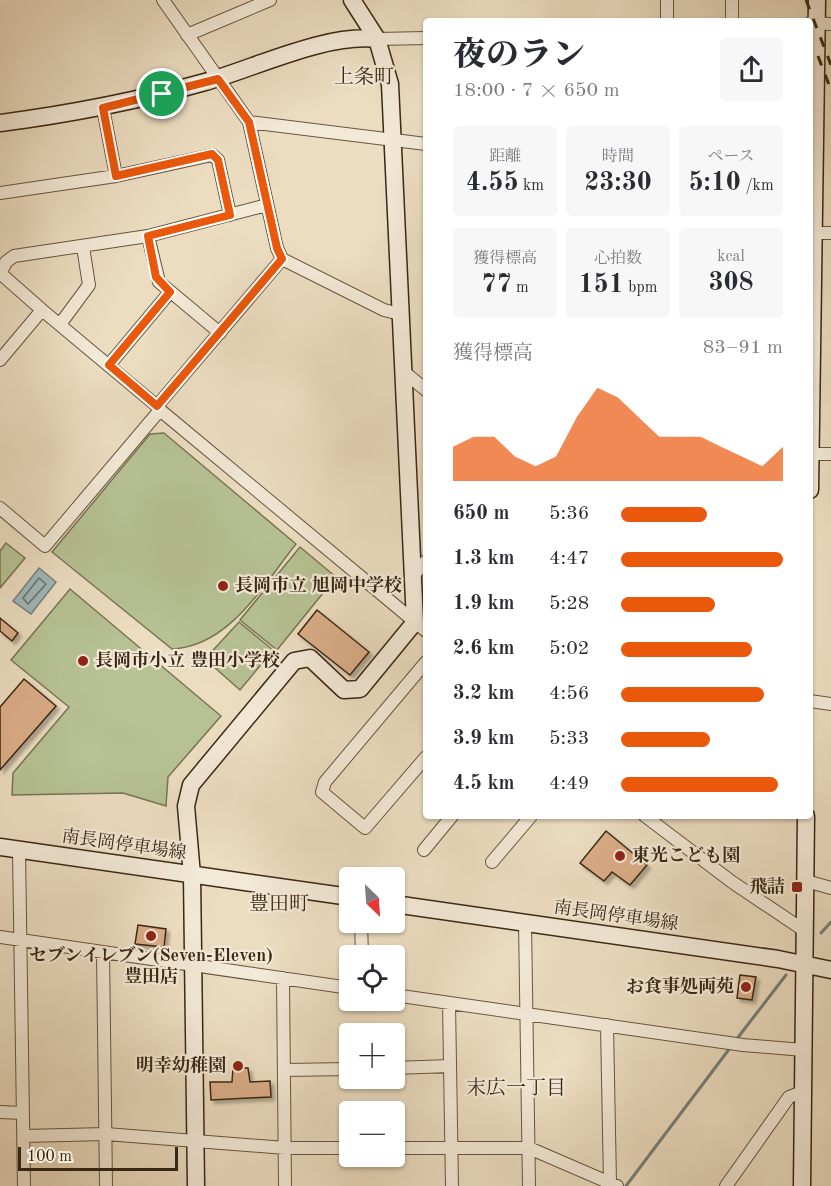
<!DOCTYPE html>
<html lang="ja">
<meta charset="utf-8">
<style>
:root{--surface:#fff;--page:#f7f7f7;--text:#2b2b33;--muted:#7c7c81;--accent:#ea580c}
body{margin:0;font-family:"Old Standard TT","Noto Serif JP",serif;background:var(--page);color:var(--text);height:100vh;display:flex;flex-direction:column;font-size:22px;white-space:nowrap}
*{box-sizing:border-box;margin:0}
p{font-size:20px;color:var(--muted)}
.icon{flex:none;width:33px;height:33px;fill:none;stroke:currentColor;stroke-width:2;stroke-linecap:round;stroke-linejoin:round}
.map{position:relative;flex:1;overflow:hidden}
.sheet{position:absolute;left:423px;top:18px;width:390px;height:801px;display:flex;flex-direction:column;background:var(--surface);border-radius:6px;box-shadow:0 2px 4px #0004}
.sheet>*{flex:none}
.needle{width:39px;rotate:155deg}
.fabs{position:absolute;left:339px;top:867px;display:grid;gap:12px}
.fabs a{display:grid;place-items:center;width:66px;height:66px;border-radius:6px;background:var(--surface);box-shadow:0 2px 4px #0004;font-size:30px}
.scale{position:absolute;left:18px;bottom:15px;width:160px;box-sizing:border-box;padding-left:6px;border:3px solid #3b2813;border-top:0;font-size:16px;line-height:21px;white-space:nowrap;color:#3b2813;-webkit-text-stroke:4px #f3e9d7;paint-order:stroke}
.pin{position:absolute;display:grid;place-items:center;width:51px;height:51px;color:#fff;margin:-26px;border:3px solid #fff;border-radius:50%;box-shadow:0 2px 6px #0007}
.round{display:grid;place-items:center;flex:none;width:63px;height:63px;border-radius:6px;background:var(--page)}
.head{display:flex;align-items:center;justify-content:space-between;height:102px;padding:0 30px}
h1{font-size:33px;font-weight:800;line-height:45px}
.metrics{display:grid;grid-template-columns:repeat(3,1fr);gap:9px;height:102px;padding:6px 30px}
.metrics div{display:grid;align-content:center;border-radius:6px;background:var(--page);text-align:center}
.metrics b{font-size:26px;font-weight:800}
.metrics small{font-size:16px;font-weight:400}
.metrics p{font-size:16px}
.chart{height:168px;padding:12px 30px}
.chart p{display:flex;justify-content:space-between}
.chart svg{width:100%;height:108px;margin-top:6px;fill:var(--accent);opacity:.7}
ul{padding:0 30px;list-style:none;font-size:20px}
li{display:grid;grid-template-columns:96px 72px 1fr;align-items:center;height:45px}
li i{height:15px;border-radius:8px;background:var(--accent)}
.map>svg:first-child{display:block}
.green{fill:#b6c294;stroke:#787554;stroke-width:1.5}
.water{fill:#9db9bd;stroke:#767f79;stroke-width:1.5}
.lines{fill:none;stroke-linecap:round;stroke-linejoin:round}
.shore{stroke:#6c7068;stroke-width:1.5}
.stream{stroke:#767f79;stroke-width:3}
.building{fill:#daad87;stroke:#3b2813;stroke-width:1.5;filter:url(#shadow)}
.street-casing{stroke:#67553e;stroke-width:14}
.secondary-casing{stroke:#3b2813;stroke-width:19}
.street{stroke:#f3e9d7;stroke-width:12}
.secondary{stroke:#f3e9d7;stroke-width:16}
.rail{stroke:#3b2813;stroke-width:3;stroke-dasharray:10 10;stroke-linecap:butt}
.route-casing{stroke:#fff;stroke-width:12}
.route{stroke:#ea580c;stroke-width:8}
.poi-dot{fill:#8f2418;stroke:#f3e9d7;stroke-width:2}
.labels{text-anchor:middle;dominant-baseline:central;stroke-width:4.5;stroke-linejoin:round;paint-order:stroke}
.poi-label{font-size:18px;font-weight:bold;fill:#3b2813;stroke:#f3e9d7;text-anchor:start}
.street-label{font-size:18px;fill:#3b2813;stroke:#f3e9d7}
.neighbourhood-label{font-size:20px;fill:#3b2813;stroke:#f3e9d7}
</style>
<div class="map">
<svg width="831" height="1186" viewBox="0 0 831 1186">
<defs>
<filter id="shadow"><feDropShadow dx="3.5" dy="3.5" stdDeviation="1.5" flood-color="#0004"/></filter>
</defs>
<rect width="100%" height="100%" fill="#ecddc1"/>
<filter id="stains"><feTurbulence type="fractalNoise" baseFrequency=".00333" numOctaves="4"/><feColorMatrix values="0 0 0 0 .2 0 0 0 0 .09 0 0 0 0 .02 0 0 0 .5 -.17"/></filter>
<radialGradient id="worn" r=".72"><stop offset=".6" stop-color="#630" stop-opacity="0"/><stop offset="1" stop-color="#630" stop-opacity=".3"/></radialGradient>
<path class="green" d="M164 433 296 544C263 585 230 646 172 649L52 552 150 434Z
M6 543 25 558 0 588V551Z
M300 547 336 577 277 650 240 620Z
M70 589 221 716 168 777 166 806 123 793 12 795 13 773 69 707 11 660Z
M239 622 273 650 240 690 205 659Z"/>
<path class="water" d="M39 568 56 582 31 614 13 601Z"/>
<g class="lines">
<path class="shore" d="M39 578 46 584 28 604 23 598Z"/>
<path class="stream" d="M821 933 831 922
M736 1040 786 975
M626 1186 730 1048"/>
</g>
<path class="building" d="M317 610 369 652 350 675 298 634Z
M0 618 18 633 12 641 0 631Z
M24 679 56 706 0 770V707Z
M606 831 647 865 630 885 612 872 604 881 580 863Z
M138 925 166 929 164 947 135 944Z
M740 975 756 977 752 1000 737 998Z
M233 1068H248L250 1082 270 1081 271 1097 211 1100 210 1082H232Z"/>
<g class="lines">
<g class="street-casing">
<path id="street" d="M163 0 249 122 277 248 282 259 384 310 400 314
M667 0V21
M732 0V21
M810 23 831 24
M187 35 270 0
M377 39 426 38
M103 108 116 176
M249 122 426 144
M0 193 116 176 212 155 218 160 230 215
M810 233H831
M148 236 159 282 220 333
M0 273 42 310 0 360
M0 274 6 262 14 256 148 236 267 205
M42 310 157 406 282 259
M61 323 89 285 83 247
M109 365 170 292
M404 372 426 390
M810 454H831
M0 508 45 546 160 410 426 631
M413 576 426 561
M426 662 325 782 322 792 365 828 426 757
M810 701 831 704
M645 816 732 882 805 931
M19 850 24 1186
M424 850 452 816
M492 862 531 816
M806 881 831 888
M361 922 362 956
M525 922 529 1186
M0 937 350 988
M103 952 106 1186
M283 978 285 1186
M394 995 743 1045 803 1050
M449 1003 452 1186
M607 1025 610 1183
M394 1068 450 1066
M284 1070 350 1069
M0 1112 23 1113
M24 1136 106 1134 285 1148H350
M394 1148H529L617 1186
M726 1186 789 1097 802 1092"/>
</g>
<g class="secondary-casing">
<path id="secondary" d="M0 123C70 114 137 101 205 82 255 68 326 33 377 39
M810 490 817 0
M0 847 350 897
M394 904 778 959 831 970
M196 1186 192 875 186 806 191 785 294 661 310 658 344 690 360 689 415 622 390 84 377 39 352 0
M802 1186 806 816"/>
</g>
<use href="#street" class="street"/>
<use href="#secondary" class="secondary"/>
<path class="rail" d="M806 0 831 65
M818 56 831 90"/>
</g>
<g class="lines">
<g class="route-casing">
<path id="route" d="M218 79 249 122 277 248 282 259 157 406 109 365 170 292 156 277 148 236 230 215 218 160 212 154 116 176 103 108Z"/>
</g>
<use href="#route" class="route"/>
</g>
<g class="poi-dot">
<circle cx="223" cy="586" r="6"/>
<circle cx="83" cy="661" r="6"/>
<circle cx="620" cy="856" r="6"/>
<rect x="791" y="881" width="12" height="12" rx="3"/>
<circle cx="151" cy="936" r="6"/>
<circle cx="746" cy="987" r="6"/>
<circle cx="238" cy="1066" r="6"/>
</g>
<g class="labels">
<g class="poi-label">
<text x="235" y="586">長岡市立 旭岡中学校</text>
<text x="95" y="661">長岡市小立 豊田小学校</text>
<text x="632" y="856">東光こども園</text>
<text x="785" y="887" text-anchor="end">飛詰</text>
<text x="151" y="956" text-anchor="middle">セブンイレブン(Seven-Eleven)<tspan x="151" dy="21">豊田店</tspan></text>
<text x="734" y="987" text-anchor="end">お食事処両苑</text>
<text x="226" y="1066" text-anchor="end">明幸幼稚園</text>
</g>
<g class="street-label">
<text transform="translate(124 845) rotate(8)">南長岡停車場線</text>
<text transform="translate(616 916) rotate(8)">南長岡停車場線</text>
</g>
<g class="neighbourhood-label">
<text x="364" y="78">上条町</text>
<text x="279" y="905">豊田町</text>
<text x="516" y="1089">末広一丁目</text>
</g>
</g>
<rect width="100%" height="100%" filter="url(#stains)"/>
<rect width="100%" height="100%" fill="url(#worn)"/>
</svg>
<div class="fabs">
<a><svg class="needle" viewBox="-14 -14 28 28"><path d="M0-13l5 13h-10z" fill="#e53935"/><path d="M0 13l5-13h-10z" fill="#7c7c81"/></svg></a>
<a><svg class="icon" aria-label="locate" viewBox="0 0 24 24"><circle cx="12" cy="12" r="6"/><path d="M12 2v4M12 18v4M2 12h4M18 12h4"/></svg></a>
<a>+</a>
<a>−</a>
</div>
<div class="scale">100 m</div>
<div class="pin" style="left:162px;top:94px;background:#1e9e55"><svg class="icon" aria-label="arrive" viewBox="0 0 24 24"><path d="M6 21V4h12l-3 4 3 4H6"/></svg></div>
<section class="sheet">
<div class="head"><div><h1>夜のラン</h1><p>18:00 · 7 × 650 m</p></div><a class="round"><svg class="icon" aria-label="share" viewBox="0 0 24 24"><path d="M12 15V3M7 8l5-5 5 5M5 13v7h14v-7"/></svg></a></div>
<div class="metrics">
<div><p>距離</p><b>4.55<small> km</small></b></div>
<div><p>時間</p><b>23:30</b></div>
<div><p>ペース</p><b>5:10<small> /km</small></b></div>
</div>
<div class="metrics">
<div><p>獲得標高</p><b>77<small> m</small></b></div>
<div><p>心拍数</p><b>151<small> bpm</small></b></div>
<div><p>kcal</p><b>308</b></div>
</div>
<div class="chart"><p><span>獲得標高</span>83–91 m</p>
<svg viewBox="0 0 160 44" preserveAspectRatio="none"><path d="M0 44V30L10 26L20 26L30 34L40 38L50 34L60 18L70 6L80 10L90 18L100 26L110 26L120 26L130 30L140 34L150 38L160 30V44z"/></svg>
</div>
<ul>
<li><b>650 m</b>5:36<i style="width:53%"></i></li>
<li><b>1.3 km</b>4:47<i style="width:100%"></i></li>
<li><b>1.9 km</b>5:28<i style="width:58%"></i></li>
<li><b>2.6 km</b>5:02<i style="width:81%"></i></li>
<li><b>3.2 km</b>4:56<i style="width:88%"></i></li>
<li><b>3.9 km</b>5:33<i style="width:55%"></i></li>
<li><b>4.5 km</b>4:49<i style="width:97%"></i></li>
</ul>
</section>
</div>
